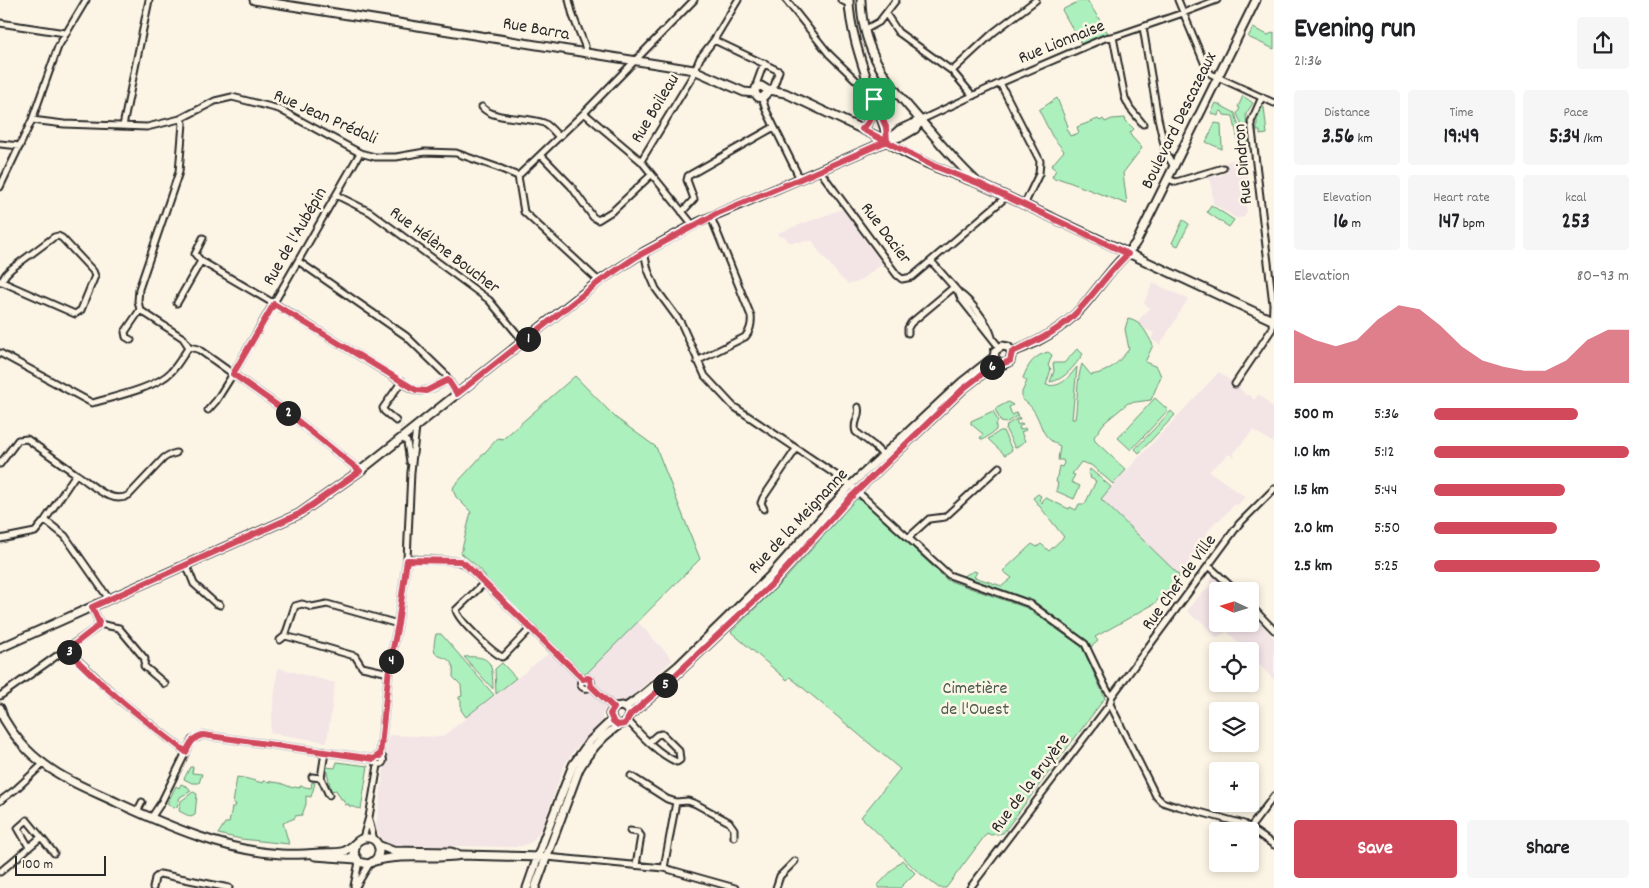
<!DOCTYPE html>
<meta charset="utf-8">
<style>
:root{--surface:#fff;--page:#f6f6f6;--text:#202124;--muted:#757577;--accent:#d1495b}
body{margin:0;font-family:Dekko,sans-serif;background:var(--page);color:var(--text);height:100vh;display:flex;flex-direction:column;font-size:19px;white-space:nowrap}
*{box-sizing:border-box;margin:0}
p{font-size:16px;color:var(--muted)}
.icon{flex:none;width:28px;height:28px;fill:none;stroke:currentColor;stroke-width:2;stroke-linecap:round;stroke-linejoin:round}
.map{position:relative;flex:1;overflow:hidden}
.drawer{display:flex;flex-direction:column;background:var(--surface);width:375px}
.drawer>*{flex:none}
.needle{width:32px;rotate:274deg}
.fabs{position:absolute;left:1209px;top:582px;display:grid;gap:10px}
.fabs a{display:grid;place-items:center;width:50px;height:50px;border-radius:5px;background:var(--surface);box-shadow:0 2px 8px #0003;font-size:25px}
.scale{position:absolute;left:15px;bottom:12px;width:91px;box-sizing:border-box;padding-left:5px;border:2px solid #2b2b2b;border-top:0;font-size:14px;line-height:18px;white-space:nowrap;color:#2b2b2b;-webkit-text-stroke:4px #fcf5e5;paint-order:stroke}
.pin{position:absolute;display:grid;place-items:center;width:42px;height:42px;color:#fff;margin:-21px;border-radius:10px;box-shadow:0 2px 8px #0006}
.km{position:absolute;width:25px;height:25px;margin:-12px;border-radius:50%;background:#222;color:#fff;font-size:14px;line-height:25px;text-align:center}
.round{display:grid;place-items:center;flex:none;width:52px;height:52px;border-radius:5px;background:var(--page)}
.overview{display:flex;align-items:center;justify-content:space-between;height:85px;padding:0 20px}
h1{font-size:28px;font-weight:800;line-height:38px}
.stats{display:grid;grid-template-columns:repeat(3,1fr);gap:8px;height:85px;padding:5px 20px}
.stats div{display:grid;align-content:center;border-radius:5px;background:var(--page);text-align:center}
.stats b{font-size:21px;font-weight:800}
.stats small{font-size:14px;font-weight:400}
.stats p{font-size:14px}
.chart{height:140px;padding:10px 20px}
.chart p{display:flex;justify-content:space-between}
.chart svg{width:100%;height:90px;margin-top:5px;fill:var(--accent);opacity:.7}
.button{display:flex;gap:10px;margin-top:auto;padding:10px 20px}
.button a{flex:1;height:58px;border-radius:5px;background:var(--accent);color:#fff;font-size:20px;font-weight:800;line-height:58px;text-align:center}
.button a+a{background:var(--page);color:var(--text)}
ul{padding:0 20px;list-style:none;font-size:16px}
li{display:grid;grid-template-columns:80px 60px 1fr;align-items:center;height:38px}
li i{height:12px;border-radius:6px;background:var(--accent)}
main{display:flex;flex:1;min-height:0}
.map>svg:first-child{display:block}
.built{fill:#f3e4e6}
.green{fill:#acf1bd;stroke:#6c8e74}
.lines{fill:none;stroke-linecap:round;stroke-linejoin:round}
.street-tunnel{stroke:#d2cdc0;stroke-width:5;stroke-dasharray:5 2.5;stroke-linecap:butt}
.street-casing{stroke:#2b2b2b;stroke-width:9}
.secondary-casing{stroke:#2b2b2b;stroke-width:11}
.street{stroke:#fcf5e5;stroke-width:5}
.secondary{stroke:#fcf5e5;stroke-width:7}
.route-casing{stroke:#fff;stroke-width:10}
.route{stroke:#d1495b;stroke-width:6}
.labels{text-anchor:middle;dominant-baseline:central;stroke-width:5;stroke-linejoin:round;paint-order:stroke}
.street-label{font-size:18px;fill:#2b2b2b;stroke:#fcf5e5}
.park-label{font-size:18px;fill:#4b5c50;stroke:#fcf5e5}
</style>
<main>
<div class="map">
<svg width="1274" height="888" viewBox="0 0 1274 888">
<rect width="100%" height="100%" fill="#fcf5e5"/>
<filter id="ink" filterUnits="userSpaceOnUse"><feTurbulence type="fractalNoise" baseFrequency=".02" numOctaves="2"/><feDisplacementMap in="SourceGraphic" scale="10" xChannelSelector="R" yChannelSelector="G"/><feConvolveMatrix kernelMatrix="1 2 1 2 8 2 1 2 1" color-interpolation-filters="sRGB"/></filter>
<g filter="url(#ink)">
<path class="built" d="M1247 156 1248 187H1244L1245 193H1247L1248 200 1244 201V205H1246L1247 213H1245V217L1236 218 1213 204 1211 181 1208 178 1212 176 1217 177 1228 172 1226 162Z
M842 209 882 264 856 283 848 284 842 279 817 249 813 241 789 242 784 236 781 237 778 233Z
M1153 283 1188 299 1160 345 1151 339 1154 333 1141 327 1137 322 1150 308 1144 303Z
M1219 372 1240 388 1245 395H1250L1254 400 1259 394 1274 409V443L1253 430 1233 454 1235 456 1233 457 1229 454 1209 471 1245 497 1237 505 1235 504 1221 519 1216 521 1208 531 1180 576 1100 499Z
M1212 577H1216L1229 591H1218V624H1250V613L1274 638V680L1250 655V651H1246L1227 631 1217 638 1199 619 1197 620 1187 611 1196 599 1211 585 1209 581Z
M637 621 673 660 626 701H613L602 714V721L573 751 564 766 542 827 533 841 525 845 515 847 391 845 386 843 379 835 376 826 389 735 442 737 549 653 578 681Z
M278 668 335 683 327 742 270 733Z"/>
<path class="green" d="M1081 0H1087L1108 33 1081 44 1062 10Z
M1253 28 1268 35 1274 32V49L1248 37Z
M1243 96 1253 103 1246 114 1249 149 1240 120 1237 114 1240 108 1238 107Z
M1057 98 1068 126 1066 128 1070 136 1079 133 1077 127 1098 119 1100 121 1103 119 1105 122 1112 119 1125 118 1126 121 1134 129 1130 133 1131 136 1142 148 1123 173 1127 204 1066 181 1057 178 1056 180 1052 177 1056 170 1051 166 1064 151 1052 136 1039 110Z
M1216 103 1235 113 1246 151H1240L1233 116 1224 115 1222 111 1219 112 1218 116 1211 113Z
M1261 107H1264L1267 134 1260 135V131H1257V117Z
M1215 123 1221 124 1222 149 1206 142Z
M1211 205 1234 220 1229 227 1207 212Z
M1183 220 1189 224 1178 246 1172 243Z
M1128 319C1143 322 1146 333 1153 345L1145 362 1157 367 1161 376 1151 400 1128 403 1104 423 1094 437 1095 441 1126 470 1113 484 1091 465 1081 462 1072 474 1075 475 1071 482 1080 486 1074 499 1056 491 1058 483 1056 482 1059 466 1062 467 1064 463 1063 460H1058L1060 446C1040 436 1044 428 1034 411 1031 406 1026 402 1022 399V392L1027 381 1023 378C1028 365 1033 356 1048 352L1052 355 1048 366 1051 369 1046 385C1061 388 1068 378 1077 367L1072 419H1075C1078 401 1076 382 1082 364L1091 375C1110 372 1118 363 1129 349L1125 329Z
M1077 349 1083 354C1075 365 1065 380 1050 382L1054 371 1053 363H1064Z
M575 376 616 418 656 447 700 559 585 675 487 581C483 568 471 562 461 553L471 512 456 497 453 490 454 486 498 438 503 439Z
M1155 398 1168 410 1131 450 1118 438Z
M1008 402 1013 405 1009 407 1012 415 1016 413 1018 415 1006 423 1001 422 995 409Z
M993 411 998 421 996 425V430L983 440 980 438 983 434 971 424V421Z
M1171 411 1175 415 1139 453 1135 449Z
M1019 417 1020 419 1016 421 1018 425 1022 423 1023 424 1019 427 1020 430 1025 428 1026 430 1021 432 1025 441 1015 448 1006 430 1007 425Z
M1000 431H1003L1012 450 1005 455 988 439Z
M1090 469 1111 487 1101 499 1180 576 1154 604 1095 637 1098 641 1091 647 1088 642 1034 601 963 576 974 571 977 572 974 577 1002 586 1012 578 1003 571 1032 544 1037 547 1041 544 1049 551 1064 537 1033 498 1038 494 1041 496 1039 500 1042 503 1044 498H1046L1069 509 1070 507 1076 510 1079 504H1085L1096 481 1090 478 1091 476 1088 474Z
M856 499 862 500 947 580 1027 608 1082 647 1105 698 1003 833 991 835 987 833 946 888H939L917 871 861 817 900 769 790 677 787 680 731 632 787 577Z
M436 634H441L494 695 466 717 461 710V700L459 699V697L462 696 461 685 453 677C453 673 454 669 452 665 447 651 428 665 436 634Z
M464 657C493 655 492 664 493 689Z
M502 663 516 678 496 694 495 669Z
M337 762 368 766 361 809 349 806V804L345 805 343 799H341L336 790 331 791 326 767 335 768Z
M190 767H193L192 773 202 774 199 783H192L184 779Z
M237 777C247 778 254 781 263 783L264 781 280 783 293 788 294 787 300 788V786L311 788 312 782 315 783 311 797 306 796V804L302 815 295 816V818L283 823 289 844 241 839 218 834 225 823H229L232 807H235L236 804H233Z
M181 784 188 787 191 791 180 797 177 807 174 808 167 804 176 786 179 788Z
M193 792 197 794 195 815 191 817 179 811 181 801Z
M902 860 915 873 900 888H879L877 886Z"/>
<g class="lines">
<path class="street-tunnel" d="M396 421 402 427"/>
<g class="street-casing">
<path id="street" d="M569 0 573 16 585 46 586 53
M786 0 829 54 858 82 864 83 869 82
M841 0 849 4
M1178 0 1206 67 1211 74 1274 103
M886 14 898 32 952 71 973 96
M0 23 65 33
M1143 27 1158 118 1166 153 1174 167
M866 29 879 22 896 0
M1113 37 1125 98 1130 108 1143 124
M714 40 779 71 774 86 770 90
M952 71 994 32 1036 0
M1000 83 1040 161 1039 174 1024 205
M759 86 757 82 764 63
M762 98 766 110 800 179
M482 107C494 121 528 116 544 123 550 126 555 133 559 137
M584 113 641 161 693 225
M180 119 183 123 179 172 139 289 138 301 140 310 183 338 189 347 198 349 288 413 360 471
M32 120 64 124 147 127 180 119 215 101 232 97 279 109 360 153 375 157H396L425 152 456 153 499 168 518 176
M921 120 1000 83 1105 38 1116 36 1183 13 1217 0
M123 126 149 0
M0 144 20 146
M541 155 571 186 593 217 598 220 614 210 651 175
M641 161 692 77 700 58 714 40 738 0
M820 171 897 275 902 279 912 277 1006 197
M518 176 584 113 694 0
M518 176 524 212 599 281
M1168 179 1176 182 1223 168
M0 187 32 120 58 47 86 0
M336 195 370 212 489 300 524 342
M682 212 694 199 687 180 688 176 774 127
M203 238 195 254 201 261 285 310 413 389C426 395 437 385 448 380
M644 252 648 270 656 289 681 323 705 376 733 406 848 483 949 575 1030 604 1085 644 1107 690 1112 696
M298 261 406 336 445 374 457 394
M931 261 959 293C971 301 988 323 992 337
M0 281 75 314 81 310 95 276 93 271 62 238 58 236 54 237 11 269 6 274 1 282
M959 294 961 299 999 347
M177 303 201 261
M908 333V328L911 323 954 287
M131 340 126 337 125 332 140 310
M0 353 92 403C113 397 156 388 171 372 178 365 183 355 189 347
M697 361 745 337C750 332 752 323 751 316L711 217
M1235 384 1272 329 1273 304 1251 122 1262 97
M858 407C861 417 852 422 856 432L873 445 885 457
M208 410 216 401 233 374 360 153
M396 421 384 411 383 408 402 381
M402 438 407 442 410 462
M0 464 18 440 27 439 76 474
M764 509 761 503 763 498 796 449
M45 520 65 536 109 599
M908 538 929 519 945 517 999 467
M0 539 35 532 45 520 76 474C91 483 111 506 129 495L164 458 169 455 176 453
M407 559 457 561 465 564 583 679
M186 564 194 584 215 603 220 605
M1209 566 1236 591
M484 583 456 610C458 620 492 652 502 657L505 655 531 628
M1250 605 1274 630
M99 624 119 628 145 659 144 666 165 684
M285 636 295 606 302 604 312 607 327 604 398 624
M280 640 285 636C309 642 332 650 355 656L362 667 389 673
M67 650 121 701 186 752
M580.5 683a5.5 5.5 0 1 1 11 0a5.5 5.5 0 1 1-11 0Z
M591 686 614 708
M0 696 96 628 99 622 92 607
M1110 704 1156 796 1162 802 1174 806
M628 721C642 736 658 754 677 762L680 760 679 751 662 734 657 735 649 742
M325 752 321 778 329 795
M380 755 389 668 398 624 407 559 411 472 416 427
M374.5 760a4.5 4.5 0 1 1 9 0a4.5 4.5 0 1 1-9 0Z
M631 776 667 799 676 802 688 801 696 804 729 822 734 829V837
M312 777 321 778
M0 801 16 789 43 764
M1177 806 1244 824 1274 845
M137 812 142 802
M151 818 161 803 192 740 203 735 374 759
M369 820 374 840
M1250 828 1274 796
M630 831 638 832 641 836 636 865
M363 838 369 817 378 765
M29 847 18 828 27 820 54 853
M546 857 664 868 735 888
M664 868 676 802
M0 872 40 838
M354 886 359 862
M153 888 155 878 160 874 229 888
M355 888 370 863
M776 888 780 876 795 861
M970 888 1110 704 1112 696 1239 524 1274 489"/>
</g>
<g class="secondary-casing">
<path id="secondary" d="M254 0 694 70 744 92 755 93
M849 0C849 29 864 70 873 97 878 113 886 125 887 141
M861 0C862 57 894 90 929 130 944 148 959 165 976 181
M755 93 758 97 762 98 770 90 785 93 887 141C909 159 953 174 980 184L1274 321
M755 93 756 88 761 86 766 89 767 92
M862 129C872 121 872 112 874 99
M889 139 899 130 921 120
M1012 352C1029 346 1045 338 1060 327 1081 313 1096 289 1112 270 1120 260 1130 252 1137 241L1256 0
M0 648 299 514 360 471 599 281 644 252 699 222 887 141 903 136 915 129 921 120
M626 707 643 695 678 666 770 576 851 485 962 382 994 357
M0 708C2 712 2 715 4 719 13 735 28 753 44 764 66 781 93 791 118 803 168 826 225 851 281 854 295 855 308 854 322 853 330 852 338 854 345 851 352 848 356 840 364 838 380 835 386 858 368 864L359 862 354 853 356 844
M614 723 610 714 615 707 622 706 628 710
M378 845 393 851 451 852 458 854
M315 856 356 859
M375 861C403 853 433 860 461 855L541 857
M527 888 544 839 573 765 590 741 612 720
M535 888 579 769C588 753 601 738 616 727 620 724 623 724 627 722L630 715 666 684 772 584 850 497 963 389 990 368 1000 363 1004 364 1010 361 1012 352 1008 347 1002 346 995 351 994 358 1000 363"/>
</g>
<use href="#street" class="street"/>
<use href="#secondary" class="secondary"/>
</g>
</g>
<g class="lines" filter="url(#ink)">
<g class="route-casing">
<path id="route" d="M874 99 886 127 887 141 800 179 718 213 636 257 599 282 457 394 448 380 426 391 416 390 274 304 233 374 288 413 360 471 299 514 92 607 99 622 98 626 67 650C103 688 144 720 186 752 190 744 193 737 203 735L374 759 377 756H380L389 668 398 624 407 560 460 561 465 564 583 679 588 678 590 679 591 686 614 708 610 714 613 721 618 725 625 724 630 715 666 684 772 584 850 498 963 389 990 368 1010 361 1012 352C1033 343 1055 333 1072 317 1092 298 1107 273 1128 254L980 184 934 166 862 129C872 121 872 112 874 99"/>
</g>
<use href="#route" class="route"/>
</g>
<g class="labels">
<g class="street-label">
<text transform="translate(536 30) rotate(10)">Rue Barra</text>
<text transform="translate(1062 43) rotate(-22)">Rue Lionnaise</text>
<text transform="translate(656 109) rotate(-59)">Rue Boileau</text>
<text transform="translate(325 118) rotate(24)">Rue Jean Prédali</text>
<text transform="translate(1180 121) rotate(-64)">Boulevard Descazeaux</text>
<text transform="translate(1244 164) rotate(-95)">Rue Dindron</text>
<text transform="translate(885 234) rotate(53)">Rue Dacier</text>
<text transform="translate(296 237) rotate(-60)">Rue de l'Aubépin</text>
<text transform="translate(444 251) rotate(37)">Rue Hélène Boucher</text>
<text transform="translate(799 522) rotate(-47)">Rue de la Meignanne</text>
<text transform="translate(1180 583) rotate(-54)">Rue Chef de Ville</text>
<text transform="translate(1031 784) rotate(-53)">Rue de la Bruyère</text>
</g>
<g class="park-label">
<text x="975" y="689">Cimetière<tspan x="975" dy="21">de l'Ouest</tspan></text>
</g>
</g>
</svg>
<div class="fabs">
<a><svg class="needle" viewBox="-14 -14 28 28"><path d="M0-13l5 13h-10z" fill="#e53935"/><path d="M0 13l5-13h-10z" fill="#757577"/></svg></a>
<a><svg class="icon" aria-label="locate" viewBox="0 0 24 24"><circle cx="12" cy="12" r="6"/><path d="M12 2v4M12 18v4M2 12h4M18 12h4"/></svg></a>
<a><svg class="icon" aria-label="layers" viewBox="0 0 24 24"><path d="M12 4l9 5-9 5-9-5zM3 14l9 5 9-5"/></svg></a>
<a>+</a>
<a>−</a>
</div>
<div class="scale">100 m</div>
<div class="pin" style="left:874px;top:99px;background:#1e9e55"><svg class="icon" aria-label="arrive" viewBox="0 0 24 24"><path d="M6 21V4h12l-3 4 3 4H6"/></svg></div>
<b class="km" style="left:528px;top:339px">1</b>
<b class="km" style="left:288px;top:413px">2</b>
<b class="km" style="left:69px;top:652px">3</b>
<b class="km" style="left:391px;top:661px">4</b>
<b class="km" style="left:665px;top:685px">5</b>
<b class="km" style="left:992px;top:367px">6</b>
</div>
<section class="drawer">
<div class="overview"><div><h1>Evening run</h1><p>21:36</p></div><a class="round"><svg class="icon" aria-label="share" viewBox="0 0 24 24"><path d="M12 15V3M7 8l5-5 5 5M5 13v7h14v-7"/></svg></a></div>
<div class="stats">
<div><p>Distance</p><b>3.56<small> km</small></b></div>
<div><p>Time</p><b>19:49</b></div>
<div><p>Pace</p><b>5:34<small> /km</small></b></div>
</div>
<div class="stats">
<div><p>Elevation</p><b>16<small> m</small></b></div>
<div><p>Heart rate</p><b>147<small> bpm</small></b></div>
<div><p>kcal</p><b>253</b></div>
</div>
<div class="chart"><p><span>Elevation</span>80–93 m</p>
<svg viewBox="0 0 160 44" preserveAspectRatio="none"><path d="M0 44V18L10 23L20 26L30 23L40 13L50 6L60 8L70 16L80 26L90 33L100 36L110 38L120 38L130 33L140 23L150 18L160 18V44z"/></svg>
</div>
<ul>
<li><b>500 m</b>5:36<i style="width:74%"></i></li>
<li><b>1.0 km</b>5:12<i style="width:100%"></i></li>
<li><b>1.5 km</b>5:44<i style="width:67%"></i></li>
<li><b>2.0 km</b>5:50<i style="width:63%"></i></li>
<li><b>2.5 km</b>5:25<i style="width:85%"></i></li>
</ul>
<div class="button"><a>Save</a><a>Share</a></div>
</section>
</main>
